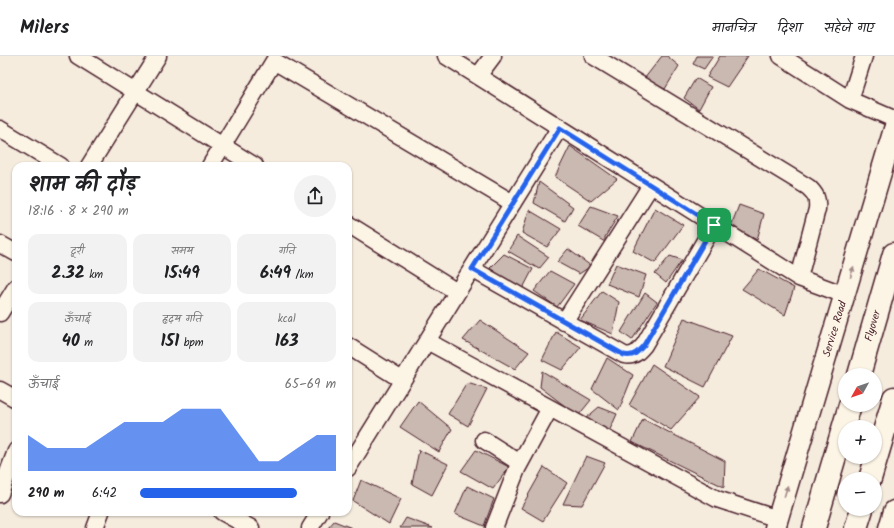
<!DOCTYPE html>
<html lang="hi">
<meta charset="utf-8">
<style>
:root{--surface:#fff;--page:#f2f2f2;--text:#202124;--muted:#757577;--line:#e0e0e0;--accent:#2563eb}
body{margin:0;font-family:Kalam,"Playpen Sans Deva",sans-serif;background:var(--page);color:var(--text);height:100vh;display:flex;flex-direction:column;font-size:15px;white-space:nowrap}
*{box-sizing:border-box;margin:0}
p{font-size:13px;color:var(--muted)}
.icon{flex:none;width:22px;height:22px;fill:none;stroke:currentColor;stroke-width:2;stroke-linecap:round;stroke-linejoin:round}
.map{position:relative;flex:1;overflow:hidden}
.side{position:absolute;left:12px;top:106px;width:340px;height:354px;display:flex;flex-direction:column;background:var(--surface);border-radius:12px;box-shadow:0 1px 3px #0004}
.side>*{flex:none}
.needle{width:26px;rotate:230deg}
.controls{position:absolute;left:838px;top:312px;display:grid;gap:8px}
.controls a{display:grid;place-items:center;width:44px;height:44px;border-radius:50%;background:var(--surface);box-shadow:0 1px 3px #0004;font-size:20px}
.pin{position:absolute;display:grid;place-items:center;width:34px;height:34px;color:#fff;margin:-17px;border-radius:8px;box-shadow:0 2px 6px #0006}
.round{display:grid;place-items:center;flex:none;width:42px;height:42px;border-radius:21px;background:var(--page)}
.headline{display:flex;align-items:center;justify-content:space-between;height:68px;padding:0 16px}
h1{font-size:22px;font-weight:700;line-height:30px}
.metrics{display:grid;grid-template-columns:repeat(3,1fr);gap:6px;height:68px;padding:4px 16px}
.metrics div{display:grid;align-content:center;border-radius:10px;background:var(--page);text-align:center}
.metrics b{font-size:17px;font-weight:700}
.metrics small{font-size:11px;font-weight:400}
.metrics p{font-size:11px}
.chart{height:112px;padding:8px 16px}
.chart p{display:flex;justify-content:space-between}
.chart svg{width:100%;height:72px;margin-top:4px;fill:var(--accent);opacity:.7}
ul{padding:0 16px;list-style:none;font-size:13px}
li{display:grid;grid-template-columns:64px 48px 1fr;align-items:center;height:30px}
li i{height:10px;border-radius:5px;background:var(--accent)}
header{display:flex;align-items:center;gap:24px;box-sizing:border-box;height:56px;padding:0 20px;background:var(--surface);border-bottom:1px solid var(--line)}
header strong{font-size:19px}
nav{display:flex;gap:22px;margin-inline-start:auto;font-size:14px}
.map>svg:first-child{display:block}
.building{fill:#cab9b1;stroke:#4a1f2b}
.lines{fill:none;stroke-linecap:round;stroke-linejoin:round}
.minor-casing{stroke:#4a1f2b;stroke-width:19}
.tertiary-casing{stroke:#4a1f2b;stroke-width:23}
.trunk-casing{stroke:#4a1f2b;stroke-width:25}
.minor{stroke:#fcf5e5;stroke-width:16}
.tertiary{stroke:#fcf5e5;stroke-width:20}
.trunk{stroke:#fcf5e5;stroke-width:22}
.oneway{fill:#a38a88}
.route-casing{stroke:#fff;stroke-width:8}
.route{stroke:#2563eb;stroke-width:5}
.labels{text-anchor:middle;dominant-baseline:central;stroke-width:4;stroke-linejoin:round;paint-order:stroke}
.street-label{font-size:11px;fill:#4a1f2b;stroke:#fcf5e5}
</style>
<header>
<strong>Milers</strong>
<nav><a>मानचित्र</a><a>दिशा</a><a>सहेजे गए</a></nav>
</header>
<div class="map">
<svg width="894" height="472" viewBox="0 0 894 472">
<rect width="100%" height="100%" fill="#f5ecde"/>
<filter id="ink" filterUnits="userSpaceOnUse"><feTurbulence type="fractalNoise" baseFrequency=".025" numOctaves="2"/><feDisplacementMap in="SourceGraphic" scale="8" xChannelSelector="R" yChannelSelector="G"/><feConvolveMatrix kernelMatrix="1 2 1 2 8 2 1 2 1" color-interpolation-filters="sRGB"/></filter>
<g filter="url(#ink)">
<path class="building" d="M662 0H667L679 10 665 33 644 23Z
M697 0H713L704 13 693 8Z
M720 0H748L727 31 707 21Z
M696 22 711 31 699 53 684 42Z
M570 90 617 123 591 145 555 121Z
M539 126 573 151 565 165 534 147Z
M739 149 764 158 757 184 731 170Z
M591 150 618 160 605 181V186L578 170Z
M655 152 683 169 655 207 633 195Z
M529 154 561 173 547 191 522 177Z
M517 180 549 201 539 213 508 195Z
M568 193 591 210 579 218 557 206Z
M504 198 533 213 521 236 490 212Z
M670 200 682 204 666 227 655 218Z
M616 208 646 219 639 241 607 228Z
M759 213 794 232 785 259 742 233Z
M550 215 574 228 557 251 534 235Z
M602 235 619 246 613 278 580 264Z
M645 237 657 246 632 284 621 276Z
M684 262 732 280 705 331 663 310Z
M480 264 529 296 515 313 463 284Z
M556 276 581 291 562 314 542 304Z
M607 302 633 319 619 354 592 333Z
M652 308 700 341 671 374 629 349Z
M542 315 591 344 578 360 540 331Z
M467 327 487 333 468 370 448 358Z
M418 345 452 373 439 396 400 371Z
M599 351 617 358 608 378 585 363Z
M643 363 725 405 724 431 632 386Z
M419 394 448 408 432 439 412 428Z
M476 394 509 411 493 433 461 415Z
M586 400 605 407 582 449 563 448Z
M544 411 567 427 543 465 521 452Z
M361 424 401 443 389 468 353 445Z
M467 430 494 443 484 470 455 458Z
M406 462 433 472H400Z
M334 465 352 472H328Z"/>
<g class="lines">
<g class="minor-casing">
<path id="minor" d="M78 0 255 110
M446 0 799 222 845 239
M593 0 808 131C816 138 818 143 817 153L799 222
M781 0 850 44 894 63
M478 20 493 0
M850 44 864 0
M0 73 61 110
M89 110 158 0
M210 110 274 5 513 147
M348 168 457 236
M0 188 16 197
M472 213 624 299C634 301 638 296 644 289L714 169
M0 257 16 231
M564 266 651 129
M427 285 717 443 778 463
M348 290 402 324
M0 334 16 343
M484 384 520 407
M348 412 560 71
M0 438 16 395
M222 456 251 472
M95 472 101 456
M310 472 320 456
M494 472 517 413 550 352"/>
</g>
<g class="tertiary-casing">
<path id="tertiary" d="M775 472 894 73
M889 472 894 455"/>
</g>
<g class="trunk-casing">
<path id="trunk" d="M859 319 894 198
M870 423 894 342
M814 472 850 349
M856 472 862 453"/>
</g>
<use href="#minor" class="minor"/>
<use href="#tertiary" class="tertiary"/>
<use href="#trunk" class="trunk"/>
</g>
<defs><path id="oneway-solid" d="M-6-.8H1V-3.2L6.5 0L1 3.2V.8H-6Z"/></defs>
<g class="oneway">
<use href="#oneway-solid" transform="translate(852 216) rotate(-74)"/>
<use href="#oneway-solid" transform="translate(786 435) rotate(-73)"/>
</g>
</g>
<g class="lines" filter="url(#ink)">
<g class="route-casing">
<path id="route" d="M560 72 714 169 644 289C638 296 634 301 624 299L472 213Z"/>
</g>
<use href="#route" class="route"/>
</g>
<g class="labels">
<g class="street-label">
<text transform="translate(873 270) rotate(-74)">Flyover</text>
<text transform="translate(835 273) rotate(-73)">Service Road</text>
</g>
</g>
</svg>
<div class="controls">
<a><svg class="needle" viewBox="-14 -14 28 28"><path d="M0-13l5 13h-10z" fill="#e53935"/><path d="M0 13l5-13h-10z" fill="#757577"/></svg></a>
<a>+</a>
<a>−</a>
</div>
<div class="pin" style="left:714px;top:169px;background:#1e9e55"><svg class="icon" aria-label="arrive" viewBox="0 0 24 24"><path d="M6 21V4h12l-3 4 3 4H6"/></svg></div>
<section class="side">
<div class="headline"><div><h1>शाम की दौड़</h1><p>18:16 · 8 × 290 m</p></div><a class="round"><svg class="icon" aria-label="share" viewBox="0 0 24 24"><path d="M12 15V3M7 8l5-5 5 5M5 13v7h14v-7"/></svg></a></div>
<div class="metrics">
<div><p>दूरी</p><b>2.32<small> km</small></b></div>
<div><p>समय</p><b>15:49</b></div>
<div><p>गति</p><b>6:49<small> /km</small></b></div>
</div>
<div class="metrics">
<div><p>ऊँचाई</p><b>40<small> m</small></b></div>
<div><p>हृदय गति</p><b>151<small> bpm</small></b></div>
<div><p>kcal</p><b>163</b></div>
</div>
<div class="chart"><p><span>ऊँचाई</span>65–69 m</p>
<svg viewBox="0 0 160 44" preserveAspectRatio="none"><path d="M0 44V22L10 30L20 30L30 30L40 22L50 14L60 14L70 14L80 6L90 6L100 6L110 22L120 38L130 38L140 30L150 22L160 22V44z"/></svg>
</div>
<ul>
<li><b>290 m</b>6:42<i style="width:80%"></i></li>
</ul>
</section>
</div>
